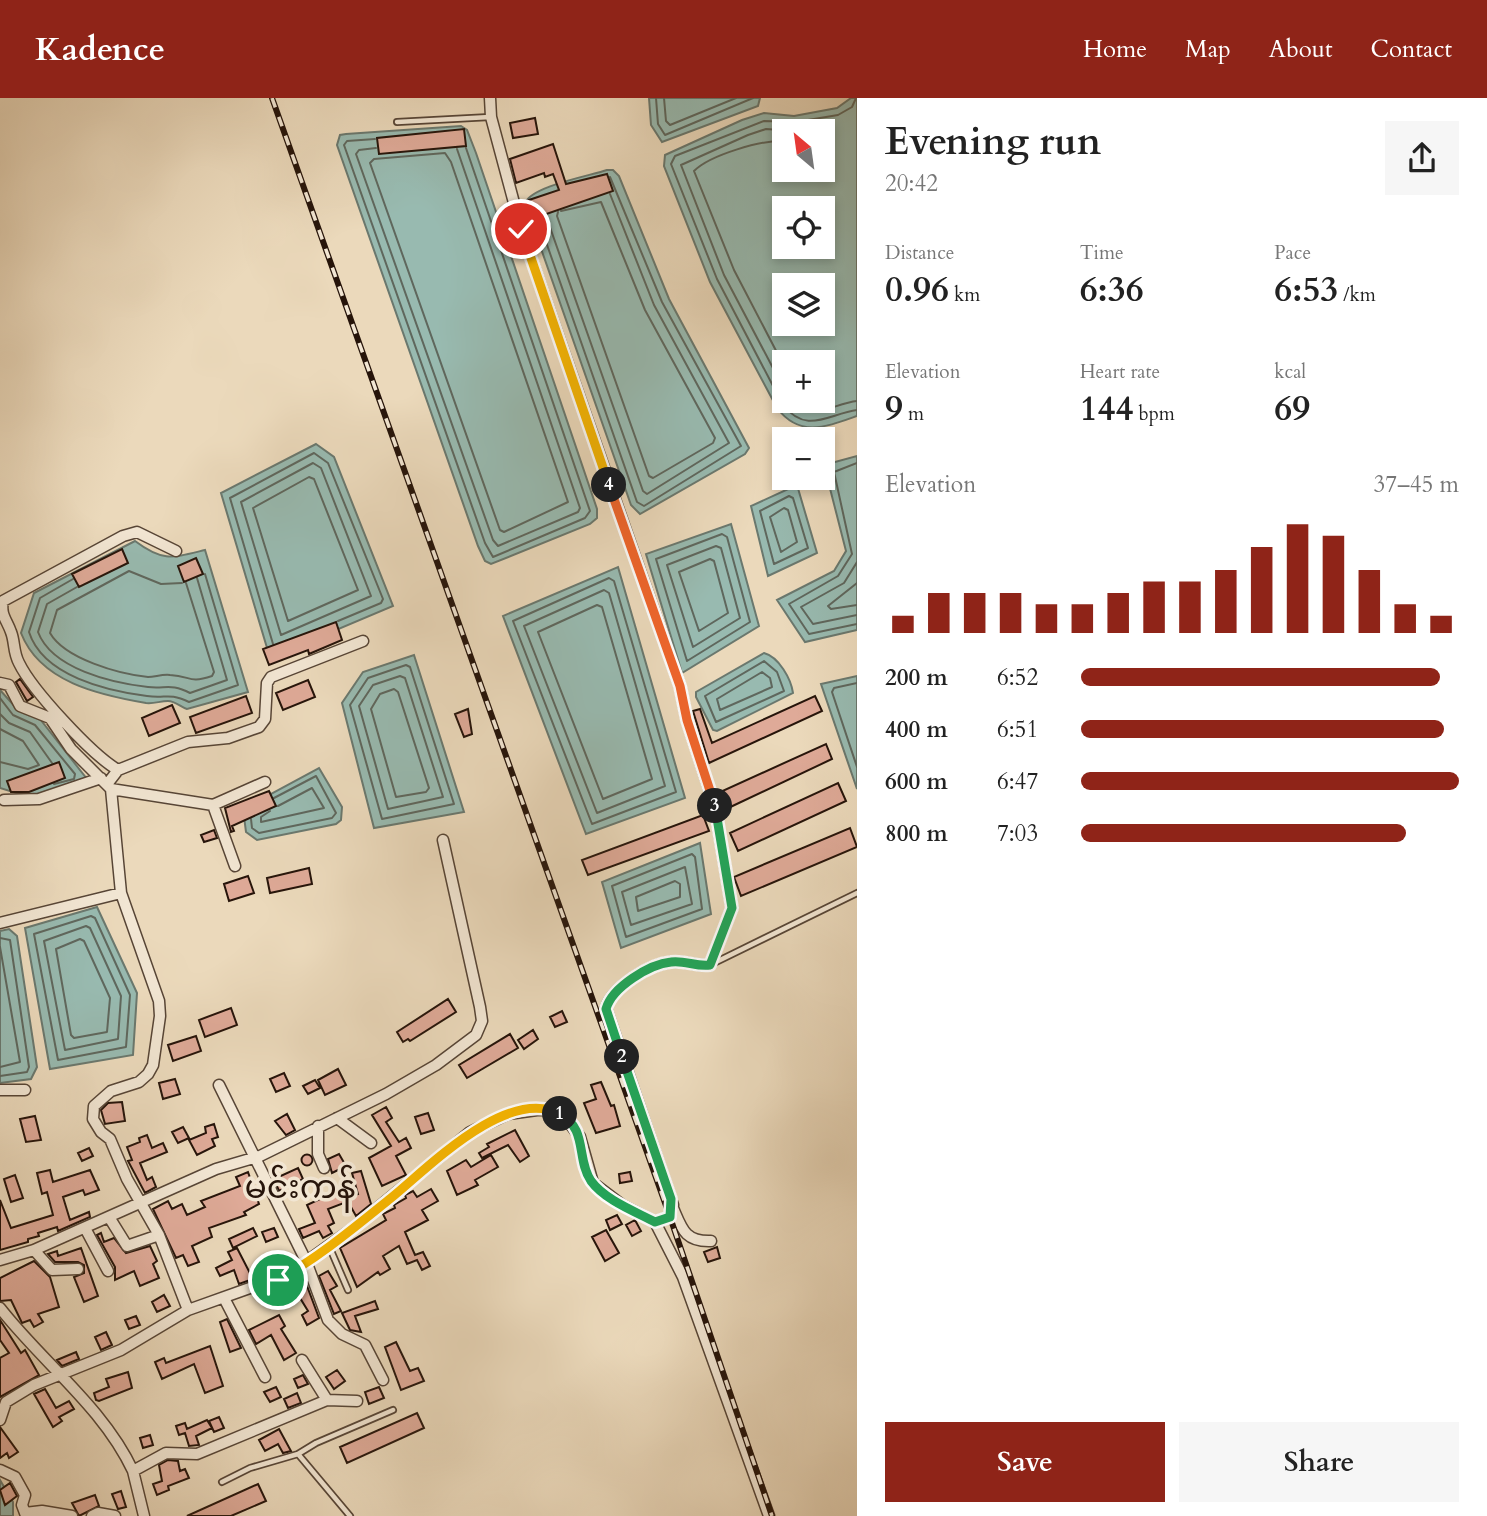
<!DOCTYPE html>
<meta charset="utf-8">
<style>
:root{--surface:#fff;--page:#f6f6f6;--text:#222;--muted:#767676;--accent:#8f2418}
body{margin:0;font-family:Cardo,"Noto Sans Myanmar",serif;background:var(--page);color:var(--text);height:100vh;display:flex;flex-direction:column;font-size:26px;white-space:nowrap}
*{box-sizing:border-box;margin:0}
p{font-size:23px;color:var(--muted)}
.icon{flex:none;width:38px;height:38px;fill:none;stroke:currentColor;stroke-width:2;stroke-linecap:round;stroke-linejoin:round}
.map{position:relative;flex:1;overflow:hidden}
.sheet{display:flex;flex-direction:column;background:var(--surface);width:630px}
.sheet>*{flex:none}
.needle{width:46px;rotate:331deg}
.buttons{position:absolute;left:772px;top:21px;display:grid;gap:14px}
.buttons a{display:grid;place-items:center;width:63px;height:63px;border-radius:0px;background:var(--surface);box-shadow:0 4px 10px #0003;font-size:35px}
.pin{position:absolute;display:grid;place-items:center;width:60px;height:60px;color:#fff;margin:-30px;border:4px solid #fff;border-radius:50%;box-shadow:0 2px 7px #0007}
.km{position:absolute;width:35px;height:35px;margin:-18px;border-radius:50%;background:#222;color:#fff;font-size:19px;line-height:35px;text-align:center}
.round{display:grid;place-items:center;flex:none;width:74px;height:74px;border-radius:0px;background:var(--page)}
.overview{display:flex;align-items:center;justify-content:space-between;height:119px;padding:0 28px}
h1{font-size:38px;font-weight:800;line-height:52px}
.metrics{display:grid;grid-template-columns:repeat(3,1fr);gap:10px;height:119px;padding:7px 28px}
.metrics div{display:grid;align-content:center}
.metrics b{font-size:35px;font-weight:800}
.metrics small{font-size:19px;font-weight:400}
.metrics p{font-size:19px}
.chart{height:196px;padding:14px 28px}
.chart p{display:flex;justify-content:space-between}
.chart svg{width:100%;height:126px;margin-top:7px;stroke:var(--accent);stroke-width:6}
.action{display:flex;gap:14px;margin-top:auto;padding:14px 28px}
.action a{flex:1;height:80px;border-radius:0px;background:var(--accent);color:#fff;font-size:28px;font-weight:800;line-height:80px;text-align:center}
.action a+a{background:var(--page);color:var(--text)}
ul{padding:0 28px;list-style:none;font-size:23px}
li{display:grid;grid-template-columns:112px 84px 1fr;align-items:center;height:52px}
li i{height:18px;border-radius:9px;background:var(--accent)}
header{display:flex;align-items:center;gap:42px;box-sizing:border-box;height:98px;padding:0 35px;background:var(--accent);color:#fff}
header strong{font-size:33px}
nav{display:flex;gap:38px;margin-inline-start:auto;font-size:24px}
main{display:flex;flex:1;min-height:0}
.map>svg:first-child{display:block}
.water{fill:#98bab0;stroke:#6a786e;stroke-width:2;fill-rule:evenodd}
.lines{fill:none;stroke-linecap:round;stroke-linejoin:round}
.shore{stroke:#5f675d;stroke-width:2}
.building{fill:#dfaa98;stroke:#26140a;stroke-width:2}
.service-casing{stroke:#574536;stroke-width:8}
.minor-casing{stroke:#574536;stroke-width:13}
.service{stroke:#f2e6d3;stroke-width:4.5}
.minor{stroke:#f2e6d3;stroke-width:10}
.rail-casing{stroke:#26140a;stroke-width:6}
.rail{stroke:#f2e6d3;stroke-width:3.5;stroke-dasharray:10;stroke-linecap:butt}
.split-1-casing{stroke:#fff;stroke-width:14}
.split-2-casing{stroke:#fff;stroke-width:14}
.split-3-casing{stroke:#fff;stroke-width:14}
.split-4-casing{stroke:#fff;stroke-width:14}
.split-5-casing{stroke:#fff;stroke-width:14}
.split-1{stroke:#f5b400;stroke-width:9}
.split-2{stroke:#22a559;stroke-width:9}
.split-3{stroke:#22a559;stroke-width:9}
.split-4{stroke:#f0652b;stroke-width:9}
.split-5{stroke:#f5b400;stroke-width:9}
.labels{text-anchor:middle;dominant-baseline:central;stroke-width:7;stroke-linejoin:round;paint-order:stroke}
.quarter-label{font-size:33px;fill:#26140a;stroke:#f2e6d3}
</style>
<header>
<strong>Kadence</strong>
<nav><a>Home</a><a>Map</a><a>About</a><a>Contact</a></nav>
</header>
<main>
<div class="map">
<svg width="857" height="1418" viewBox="0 0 857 1418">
<rect width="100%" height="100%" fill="#ebd9bb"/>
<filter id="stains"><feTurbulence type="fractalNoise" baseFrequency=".00286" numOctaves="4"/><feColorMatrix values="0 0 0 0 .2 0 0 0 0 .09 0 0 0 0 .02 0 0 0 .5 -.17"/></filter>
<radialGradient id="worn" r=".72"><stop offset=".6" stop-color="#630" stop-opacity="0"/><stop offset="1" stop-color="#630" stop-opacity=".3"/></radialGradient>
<path class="water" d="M649 0H760L758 8 662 44 651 27Z
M851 0H857V318C826 329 800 340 777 310L710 184 664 68 665 57 742 22 764 15 794 18 837 10ZM784 33H822V72H784ZM784 110H822V149H784ZM784 187H822V226H784ZM784 264H822V303H784Z
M461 28 467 32 476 55 597 411V420L590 426 491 466 485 463 478 448 337 47 340 37 346 36Z
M607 72H613L619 78 669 201 749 350 745 356 640 416 631 407 525 105C532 88 589 78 607 72Z
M316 346 334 359 393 508 270 560 221 395Z
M857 358V532L805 544 777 502 834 473 846 453 824 367Z
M797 387 817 455 768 478 751 408Z
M731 426 759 528 682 575 646 456Z
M135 443C163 464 172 460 205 452L248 594 187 611C181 609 175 603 168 603 160 603 154 606 146 605 99 597 40 584 21 535L34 495Z
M618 469 685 700 586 736 503 518Z
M764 555C779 559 791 581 793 595L717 633 713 632 696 599V594Z
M414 557 464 714 374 730 342 605 363 574Z
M857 578V691L821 586Z
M0 592 17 611 40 621 87 681 44 696 26 698 0 690Z
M319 670 342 709 341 722 336 726 257 742 246 734 243 711Z
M700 745 711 816 621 850 602 784Z
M97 809 137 895 133 957 50 971 25 830Z
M9 831 17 838 37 969 31 981 0 985V833Z
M0 1382 13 1404V1418H0Z"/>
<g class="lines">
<path class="shore" d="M656 0 658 26 665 37 753 0
M664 0 666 23 670 27 736 0
M856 0 852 9 838 17 796 24 764 23 675 58 671 66 717 181 783 307C807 337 828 316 857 312
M375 41 347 43 344 47 485 445 493 459 585 420 590 413 466 50
M784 43C761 42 710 57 694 73L734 172 784 268
M376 50 359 52 356 56 493 442 498 448 578 414 580 410 457 51
M445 55 451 64 568 404 504 434 500 432 370 65 374 61Z
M558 114 557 118 649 378 653 380 713 345 715 340 645 212 601 104 561 113
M546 118 643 393 647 396 729 345 654 207 610 96
M538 121 637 404 644 408 741 348 662 204 610 79
M784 291 724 177 681 67 748 37 766 31 794 33
M791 303C809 326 834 305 857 303
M313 365 321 370 371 498 281 537 241 404Z
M857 365 834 374 852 456 838 478 789 506 809 536 857 526
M309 379 314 381 358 492 288 523 253 410Z
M789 398 793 400 808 450 774 466 760 413Z
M784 410 788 412 797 444 781 454 770 419Z
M722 436 727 439 750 524 687 563 656 461Z
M716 448 721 450 740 520 693 549 667 467Z
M710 461 714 463 728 515 699 533 679 474Z
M857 464 844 485 801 509 813 526 857 517
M609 480 614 483 676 694 592 726 513 523Z
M73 481 40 500 29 534C43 578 107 593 147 598 167 601 167 594 189 604L238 587 205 476
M182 485 161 486 129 473 57 512 50 535C65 561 119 576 148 579 155 579 162 576 170 577 192 578 188 586 212 578L214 574 186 485
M857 485 828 508 831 511 857 507
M77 489 47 506 38 534C52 571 112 585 148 589 166 591 171 585 190 595L227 582 197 480
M604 492 609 495 665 688 597 715 524 528Z
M597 507 602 509 652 681 603 701 538 534Z
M273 546 230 400 314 355 328 365 383 501 381 505 338 523
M764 563 777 574 784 593 716 624 705 598Z
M406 567 410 569 454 706 382 721 350 607 368 580Z
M762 574 770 580 772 589 720 612 717 601Z
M400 578 405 580 443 699 388 711 359 608 373 587Z
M857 585 834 590 832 594 857 669
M394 591 398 594 429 690 426 694 396 699 371 611 380 596Z
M0 600 13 617 35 627 75 676 74 681 54 686
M0 616 9 625 30 634 52 665
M0 631 23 643 39 667 28 671 0 664
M270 713 261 719V724L324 710 312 690 278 708
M251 721 252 730 259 735 332 720 336 715 316 678 274 700
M692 756 695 759 702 811 626 839 612 788Z
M685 769 692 806 631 827 622 794Z
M675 783 680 786V799L638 813 636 799Z
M91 818 95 820 130 897 126 949 58 962 34 836Z
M86 828 90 830 121 898 118 941 65 952 44 843Z
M0 840 10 842 29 969 27 974 0 978
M80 841 84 843 110 900 107 934 74 940 71 937 56 851Z
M0 849 20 964 0 969"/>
</g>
<path class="building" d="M535 20 538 36 513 40 510 25Z
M464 31 466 48 379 56 377 40Z
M553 46 566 86 607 76 613 93 532 121 526 103 559 92 553 76 545 79 544 75 516 85 510 61Z
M122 451 128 465 79 489 72 476Z
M196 460 203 476 184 484 178 468Z
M336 524 342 542 309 556 308 552 269 567 263 551Z
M20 581 33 599 27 603 16 584Z
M308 582 315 599 283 612 276 595Z
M246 598 252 615 196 635 190 619Z
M815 598 822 613 709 665 693 613 700 611 712 645Z
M172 607 180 625 149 638 142 620Z
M468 611 472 636 464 639 455 616Z
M826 646 832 661 724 712 718 695Z
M59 664 65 680 29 694H11L7 683Z
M838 685 846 703 738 753 730 735Z
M269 693 276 708 232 728 234 733 231 734 225 710Z
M703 717 709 733 588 777 582 762Z
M850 730 857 749 741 798 734 779Z
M214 732 217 740 204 744 201 737Z
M309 770 312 786 270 795 267 780Z
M248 778 254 795 229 803 224 786Z
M448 901 456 914 410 943 408 941 403 944 397 934Z
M231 910 237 927 205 939 199 922Z
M562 913 567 924 555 929 550 919Z
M533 932 538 941 524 951 518 942Z
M510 936 518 950 467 980 459 967Z
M196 938 201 953 173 963 168 947Z
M338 971 346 987 325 997 318 982Z
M284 975 290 988 276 994 270 981Z
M175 981 180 996 163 1001 159 985Z
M315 982 320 990 308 996 303 988Z
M601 984 611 1008 614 1007 620 1028 596 1035 584 1005 596 1001 591 987Z
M122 1004 125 1023 105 1026 101 1012 108 1005Z
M386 1009 392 1020 386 1024 399 1044 406 1040 411 1050 396 1058 406 1077 382 1088 369 1060 391 1048 372 1017Z
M428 1015 434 1032 421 1036 415 1019Z
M287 1016 295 1032 286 1037 275 1023Z
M35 1018 41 1042 26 1044 20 1021Z
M214 1026 218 1039 212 1041 215 1048 197 1057 189 1042 206 1035 205 1029Z
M183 1029 189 1040 178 1045 172 1034Z
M515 1032 529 1058 520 1064 508 1047 482 1060 479 1055 489 1049 487 1046Z
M147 1037 152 1050 163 1045 167 1054 140 1065 147 1082 152 1079 156 1089 145 1095 128 1063 132 1062 127 1049 140 1044 139 1040Z
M89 1050 93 1058 82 1063 78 1055Z
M339 1056 346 1068 332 1075 328 1061Z
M301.5 1062a5.5 5.5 0 1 1 11 0a5.5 5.5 0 1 1-11 0Z
M491 1057 498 1069 475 1082 478 1087 457 1097 447 1073 466 1062 471 1069Z
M298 1070 303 1081 279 1093 274 1081Z
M50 1072 53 1084 90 1072 99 1092 85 1097 83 1092 63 1099 70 1122 89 1114 90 1119 58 1133 57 1129 38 1135 39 1138 28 1141V1144L0 1152V1102L11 1130 53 1117 47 1094 42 1096 37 1075Z
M361 1073 371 1106 356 1118 346 1100 358 1096 352 1075Z
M248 1074 259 1106 244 1114 246 1117 209 1130 212 1139 192 1148 199 1164 188 1168 183 1157 176 1160 153 1111 168 1103 172 1111 182 1106 187 1117 205 1109 201 1103 240 1088 236 1079Z
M630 1074 632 1083 620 1085 619 1076Z
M15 1077 23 1100 11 1104 4 1081Z
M431 1091 438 1103 422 1112 428 1122 405 1134 415 1157 423 1154 430 1168 422 1172 417 1162 407 1166 399 1148 383 1158 390 1171 380 1177 378 1174 357 1189 340 1150 386 1122 383 1116 395 1110 394 1107 406 1100 405 1097 413 1093 417 1099Z
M339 1092 344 1105 328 1111 334 1125 328 1128 332 1135 323 1140 319 1133 303 1140 299 1131 315 1125 307 1107Z
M617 1117 622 1126 610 1132 606 1122Z
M635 1122 641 1133 632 1138 626 1127Z
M253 1130 257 1138 233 1150 229 1141Z
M274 1130 278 1139 266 1144 262 1134Z
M606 1132 619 1155 605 1163 592 1139Z
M101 1135 104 1144 114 1140 126 1155 150 1148 157 1163 153 1166 159 1180 140 1188 134 1173 115 1182V1169L97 1137Z
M717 1149 720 1160 708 1164 704 1154Z
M81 1150 98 1198 84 1204 74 1179 84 1175V1167L78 1164H55L48 1156 57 1153 58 1158Z
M237 1150 253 1181 239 1186 234 1172 220 1178 216 1170 232 1162 228 1154Z
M34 1163 50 1179 59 1209 38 1216 43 1224 34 1229 30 1222 22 1225 11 1202 0 1203V1180Z
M328 1173 337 1188 330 1192 341 1213 334 1216 319 1178Z
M307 1188 319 1220 307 1227 302 1217 308 1213 297 1195Z
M164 1197 170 1208 157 1214 152 1204Z
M375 1203 378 1211 355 1218 361 1234 350 1232 342 1215Z
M279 1217 285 1228 281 1231 296 1255 284 1262 271 1237 256 1246 249 1232Z
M136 1218 140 1227 129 1231 125 1222Z
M227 1221 241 1250 230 1254 220 1224Z
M0 1222 21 1255 25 1252 39 1277 0 1299V1260L9 1255 0 1242Z
M106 1234 112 1247 101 1252 95 1239Z
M396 1244 410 1273 418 1270 424 1283 401 1292 385 1249Z
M210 1248 223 1288 205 1295 194 1266 162 1281 155 1264 164 1260 166 1265Z
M76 1254 79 1261 62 1268 57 1262Z
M337 1272 345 1283 334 1291 326 1279Z
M128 1274 132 1290 99 1303 96 1302 94 1295 109 1289 106 1281Z
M303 1277 308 1286 298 1290 294 1281Z
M276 1289 281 1299 270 1304 264 1294Z
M379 1289 384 1300 369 1306 365 1294Z
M45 1291 56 1310 69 1303 74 1311 59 1319 62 1323 53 1329 34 1296Z
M297 1295 301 1305 288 1310 284 1301Z
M417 1315 424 1330 347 1365 340 1349Z
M219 1319 224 1330 214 1334 209 1323Z
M207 1322 212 1330 196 1338 199 1347 189 1348 185 1335 179 1337 176 1328 185 1325 187 1331Z
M0 1329 18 1354 9 1360 7 1355 0 1360Z
M279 1331 291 1353 283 1355 278 1346 265 1353 259 1342Z
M150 1337 153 1347 143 1350 140 1340Z
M168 1362 178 1363 180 1373 185 1371 189 1380 168 1388 169 1392 157 1397 153 1386 162 1383 159 1367Z
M10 1385 17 1398 5 1407 0 1392Z
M258 1386 266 1403 231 1418H187Z
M121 1393 126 1409 118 1411 112 1396Z
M95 1397 99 1408 79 1418 72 1405Z"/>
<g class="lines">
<g class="service-casing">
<path id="service" d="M397 24 490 19
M710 867 857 795
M329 1148 348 1192
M298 1356 316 1345 393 1312
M222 1384 250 1370 298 1356 350 1418"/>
</g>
<g class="minor-casing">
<path id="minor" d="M490 0 491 19 521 131 680 588 687 622 715 709 732 810 710 867C696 869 685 862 671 864 650 866 612 889 606 910L673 1107 670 1119 655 1124 683 1179 769 1418
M0 585 9 587 20 608 50 620 71 651 111 691 121 795 159 903 160 918 153 967 148 976 139 984 111 993 94 1008 93 1021 101 1034 110 1041 127 1081 159 1137 188 1212
M118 672C92 657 32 592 19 565 13 554 15 544 11 534 7 522 0 517 3 503L123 438 137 434 176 453
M108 685 118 672 188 644 228 640 259 629 265 621 267 585 271 579 363 543
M111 691 213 707 265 684
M4 702 39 701 101 680
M213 707 235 768
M0 825 121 795
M219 987 306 1163 328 1222 342 1236 365 1247 383 1282
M0 992H25
M337 1020 371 1045
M318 1028V1056L324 1070
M673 1110C682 1131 685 1144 711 1143
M109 1119 127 1148 159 1137
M85 1130 108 1173
M34 1152 52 1172 78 1171
M0 1162 34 1152 216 1071 260 1058 386 996 436 967 476 937 482 923 480 909 443 742
M224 1200 265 1279
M0 1210C43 1265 103 1309 133 1373L166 1355 197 1356 327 1302 357 1303
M302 1262 327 1302
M0 1322 6 1304 34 1287 121 1252 188 1212 289 1176 352 1131 470 1034 508 1016 537 1012H553L565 1019 580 1039 593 1085 622 1107 655 1124
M0 1372 15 1379 25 1397 22 1407 25 1415 42 1413 72 1418
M133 1373 144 1418
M92 1418 98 1415 115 1418"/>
</g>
<use href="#service" class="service"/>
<use href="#minor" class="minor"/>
<g class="rail-casing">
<path id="rail" d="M272 0 670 1119 772 1418"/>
</g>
<use href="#rail" class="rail"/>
</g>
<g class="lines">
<g class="split-1-casing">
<path id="split-1" d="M278 1182C318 1160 355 1129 391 1100 428 1070 507 988 560 1016"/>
</g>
<g class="split-2-casing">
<path id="split-2" d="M560 1016C588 1031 576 1061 591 1083 605 1102 634 1113 655 1124L670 1119 671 1101 622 959"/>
</g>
<g class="split-3-casing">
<path id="split-3" d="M622 959 606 911C612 889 650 866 671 864 685 862 696 869 710 867L732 810 715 708"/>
</g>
<g class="split-4-casing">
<path id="split-4" d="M609 387 680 588 687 622 715 708"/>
</g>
<g class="split-5-casing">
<path id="split-5" d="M521 131 609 387"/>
</g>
<use href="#split-1" class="split-1"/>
<use href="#split-2" class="split-2"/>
<use href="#split-3" class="split-3"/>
<use href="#split-4" class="split-4"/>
<use href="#split-5" class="split-5"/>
</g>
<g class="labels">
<g class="quarter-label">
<text x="300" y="1089">မင်းကန်</text>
</g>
</g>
<rect width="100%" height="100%" filter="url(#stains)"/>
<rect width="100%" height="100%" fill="url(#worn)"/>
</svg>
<div class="buttons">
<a><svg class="needle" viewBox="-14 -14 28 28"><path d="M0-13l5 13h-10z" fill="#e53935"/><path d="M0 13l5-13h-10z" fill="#767676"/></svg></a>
<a><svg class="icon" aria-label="locate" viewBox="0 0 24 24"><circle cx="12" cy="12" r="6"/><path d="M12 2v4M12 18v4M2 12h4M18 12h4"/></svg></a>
<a><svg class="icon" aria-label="layers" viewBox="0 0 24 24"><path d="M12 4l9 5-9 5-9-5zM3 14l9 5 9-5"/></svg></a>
<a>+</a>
<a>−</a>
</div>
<div class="pin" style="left:278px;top:1182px;background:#1e9e55"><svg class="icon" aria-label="arrive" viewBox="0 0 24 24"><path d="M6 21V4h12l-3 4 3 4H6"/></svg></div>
<div class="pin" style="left:521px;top:131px;background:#d93025"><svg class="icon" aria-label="check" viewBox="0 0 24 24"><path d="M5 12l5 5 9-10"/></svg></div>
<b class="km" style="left:560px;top:1016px">1</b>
<b class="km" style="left:622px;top:959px">2</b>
<b class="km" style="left:715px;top:708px">3</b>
<b class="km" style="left:609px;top:387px">4</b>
</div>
<section class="sheet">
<div class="overview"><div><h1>Evening run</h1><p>20:42</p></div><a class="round"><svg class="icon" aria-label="share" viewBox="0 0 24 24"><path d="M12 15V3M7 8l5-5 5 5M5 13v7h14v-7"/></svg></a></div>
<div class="metrics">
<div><p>Distance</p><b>0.96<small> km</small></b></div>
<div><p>Time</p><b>6:36</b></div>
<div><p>Pace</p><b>6:53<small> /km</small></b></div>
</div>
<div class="metrics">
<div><p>Elevation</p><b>9<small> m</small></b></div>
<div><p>Heart rate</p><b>144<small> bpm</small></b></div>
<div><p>kcal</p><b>69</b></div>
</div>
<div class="chart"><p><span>Elevation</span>37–45 m</p>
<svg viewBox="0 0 160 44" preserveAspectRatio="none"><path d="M5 44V38M15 44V30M25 44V30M35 44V30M45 44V34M55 44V34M65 44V30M75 44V26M85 44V26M95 44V22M105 44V14M115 44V6M125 44V10M135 44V22M145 44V34M155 44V38"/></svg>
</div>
<ul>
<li><b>200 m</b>6:52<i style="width:95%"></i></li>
<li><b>400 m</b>6:51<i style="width:96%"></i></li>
<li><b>600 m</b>6:47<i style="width:100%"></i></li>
<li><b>800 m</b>7:03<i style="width:86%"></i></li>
</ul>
<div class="action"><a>Save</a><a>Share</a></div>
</section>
</main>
